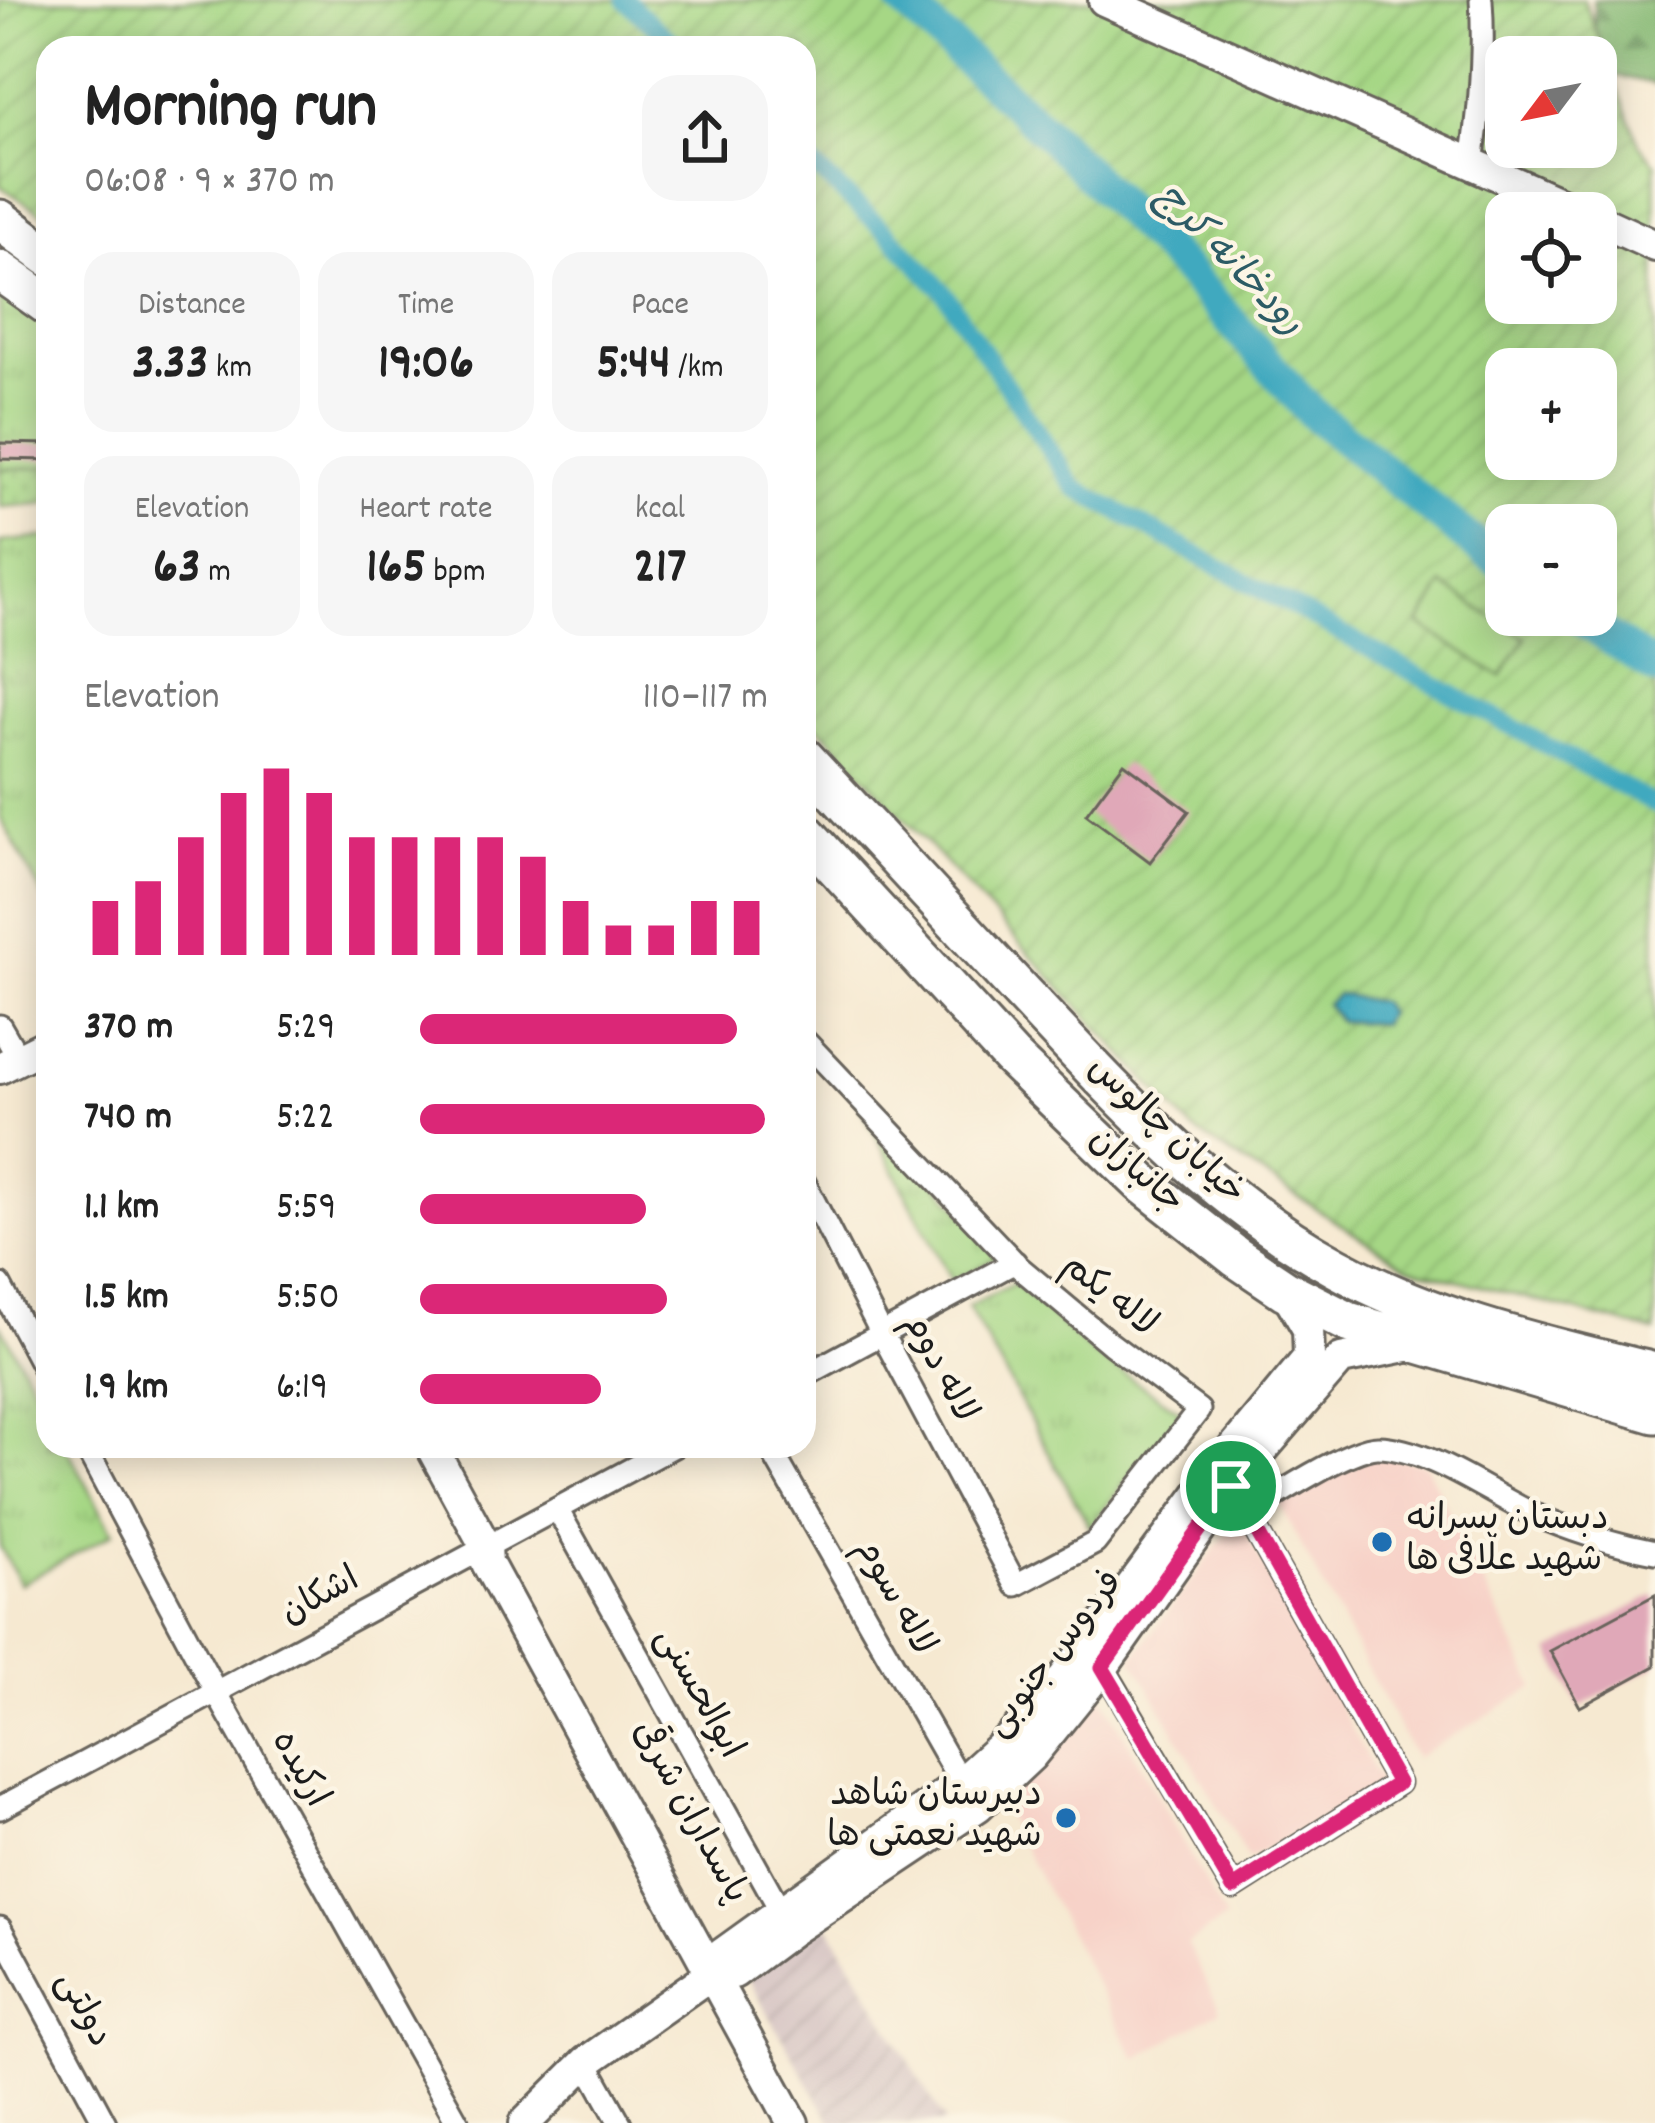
<!DOCTYPE html>
<meta charset="utf-8">
<style>
:root{--surface:#fff;--page:#f6f6f6;--text:#222;--muted:#767676;--accent:#db2777}
body{margin:0;font-family:Dekko,"Playpen Sans Arabic",sans-serif;background:var(--page);color:var(--text);height:100vh;display:flex;flex-direction:column;font-size:45px;white-space:nowrap}
*{box-sizing:border-box;margin:0}
p{font-size:39px;color:var(--muted)}
.icon{flex:none;width:66px;height:66px;fill:none;stroke:currentColor;stroke-width:2;stroke-linecap:round;stroke-linejoin:round}
.map{position:relative;flex:1;overflow:hidden}
.sheet{position:absolute;left:36px;top:36px;width:780px;height:1422px;display:flex;flex-direction:column;background:var(--surface);border-radius:36px;box-shadow:0 6px 30px #0003}
.sheet>*{flex:none}
.needle{width:78px;rotate:238deg}
.fabs{position:absolute;left:1485px;top:36px;display:grid;gap:24px}
.fabs a{display:grid;place-items:center;width:132px;height:132px;border-radius:24px;background:var(--surface);box-shadow:0 6px 30px #0003;font-size:60px}
.pin{position:absolute;display:grid;place-items:center;width:102px;height:102px;color:#fff;margin:-51px;border:6px solid #fff;border-radius:50%;box-shadow:0 3px 12px #0007}
.round{display:grid;place-items:center;flex:none;width:126px;height:126px;border-radius:36px;background:var(--page)}
.head{display:flex;align-items:center;justify-content:space-between;height:204px;padding:0 48px}
h1{font-size:66px;font-weight:700;line-height:90px}
.stats{display:grid;grid-template-columns:repeat(3,1fr);gap:18px;height:204px;padding:12px 48px}
.stats div{display:grid;align-content:center;border-radius:30px;background:var(--page);text-align:center}
.stats b{font-size:51px;font-weight:700}
.stats small{font-size:33px;font-weight:400}
.stats p{font-size:33px}
.chart{height:336px;padding:24px 48px}
.chart p{display:flex;justify-content:space-between}
.chart svg{width:100%;height:216px;margin-top:12px;stroke:var(--accent);stroke-width:6}
ul{padding:0 48px;list-style:none;font-size:39px}
li{display:grid;grid-template-columns:192px 144px 1fr;align-items:center;height:90px}
li i{height:30px;border-radius:15px;background:var(--accent)}
.map>svg:first-child{display:block}
.built{fill:#f7d1c7}
.industrial{fill:url(#industrial-furrows)}
.grass{fill:url(#grass-dots);stroke:#617a50;stroke-width:3}
.forest{fill:url(#forest-firs);stroke:#506a47;stroke-width:3}
.park{fill:url(#park-tufts);stroke:#617a50;stroke-width:3}
.garden{fill:url(#garden-furrows);stroke:#617a50;stroke-width:3;fill-rule:evenodd}
.pitch{fill:#a6d785;stroke:#617a50;stroke-width:3}
.water{fill:#3fa9bf;stroke:#2e626e;stroke-width:3}
.lines{fill:none;stroke-linecap:round;stroke-linejoin:round}
.canal{stroke:#3fa9bf;stroke-width:18}
.river{stroke:#3fa9bf;stroke-width:33}
.building{fill:#e0a8b8}
.street-casing{stroke:#68645b;stroke-width:27}
.secondary-casing{stroke:#68645b;stroke-width:36}
.highway-casing{stroke:#68645b;stroke-width:45}
.street{stroke:#fff;stroke-width:21}
.secondary{stroke:#fff;stroke-width:30}
.highway{stroke:#fff;stroke-width:39}
.route-casing{stroke:#fff;stroke-width:24}
.route{stroke:#db2777;stroke-width:15}
.poi-dot{fill:#1f6fb2;stroke:#fcf5e5;stroke-width:4.5}
.labels{text-anchor:middle;dominant-baseline:central;stroke-width:9;stroke-linejoin:round;paint-order:stroke}
.street-label{font-size:36px;fill:#1c1c1c;stroke:#fcf5e5}
.poi-label{font-size:36px;fill:#1c1c1c;stroke:#fcf5e5;text-anchor:start}
.water-label{font-size:39px;font-style:italic;fill:#2c5b65;stroke:#fcf5e5}
</style>
<div class="map">
<svg width="1655" height="2123" viewBox="0 0 1655 2123">
<defs>
<pattern id="industrial-furrows" width="10" height="10" patternUnits="userSpaceOnUse" patternTransform="scale(3)"><rect width="10" height="10" fill="#d2bfc0"/><path d="M-1 1l2-2M0 10L10 0M9 11l2-2" fill="none" stroke="#b4a4a4"/></pattern>
<pattern id="grass-dots" width="8" height="8" patternUnits="userSpaceOnUse" patternTransform="scale(3)"><rect width="8" height="8" fill="#a6d785"/><path d="M2 2h.1M6 6h.1" fill="none" stroke="#8eb872" stroke-width="1.8" stroke-linecap="round"/></pattern>
<pattern id="forest-firs" width="22" height="20" patternUnits="userSpaceOnUse" patternTransform="scale(3)"><rect width="22" height="20" fill="#84b872"/><path d="M5 1l3.5 6h-7zM16 11l3.5 6h-7z" fill="#6b955d"/></pattern>
<pattern id="park-tufts" width="24" height="20" patternUnits="userSpaceOnUse" patternTransform="scale(3)"><rect width="24" height="20" fill="#a6d785"/><path d="M3 7l-1-3M5 7V3M7 7l1-3M15 17l-1-3M17 17v-4M19 17l1-3" fill="none" stroke="#8eb872"/></pattern>
<pattern id="garden-furrows" width="10" height="10" patternUnits="userSpaceOnUse" patternTransform="scale(3)"><rect width="10" height="10" fill="#a6d785"/><path d="M-1 1l2-2M0 10L10 0M9 11l2-2" fill="none" stroke="#8eb872"/></pattern>
</defs>
<rect width="100%" height="100%" fill="#fcf5e5"/>
<filter id="ink" filterUnits="userSpaceOnUse"><feTurbulence type="fractalNoise" baseFrequency=".00833" numOctaves="2"/><feDisplacementMap in="SourceGraphic" scale="24" xChannelSelector="R" yChannelSelector="G"/><feConvolveMatrix kernelMatrix="1 2 1 2 8 2 1 2 1" color-interpolation-filters="sRGB"/></filter>
<filter id="wash" filterUnits="userSpaceOnUse"><feTurbulence type="fractalNoise" baseFrequency=".004" numOctaves="4" result="noise"/><feDisplacementMap in="SourceGraphic" scale="48" xChannelSelector="R" yChannelSelector="G"/><feGaussianBlur stdDeviation="2.7" result="paint"/><feColorMatrix in="noise" values="0 0 0 0 0 0 0 0 0 0 0 0 0 0 0 0 0 1.4 0 .05"/><feComposite in="paint" operator="in"/></filter>
<g filter="url(#wash)">
<rect width="100%" height="100%" fill="#f6e9d1"/>
<path class="built" d="M1376 1453 1426 1465 1535 1687 1415 1758 1277 1500Z
M1238 1518 1382 1786 1248 1859 1133 1659Z
M1097 1685 1225 1919 1187 1944 1220 2010 1136 2059 998 1800Z"/>
<path class="industrial" d="M826 1921 946 2123H832L745 1974Z"/>
<path class="grass" d="M48 467V503L0 507V469Z"/>
<path class="forest" d="M1593 0H1655V84L1599 72Z"/>
<path class="park" d="M0 271 48 305V467L0 469Z
M48 537V906L0 817V542Z
M854 1093 1002 1254 952 1282Z
M1015 1283 1094 1354 1182 1412 1090 1527 968 1307Z
M0 1324 48 1413V1446H66L113 1533 20 1584 0 1546Z"/>
<path class="garden" d="M0 0H1584L1639 144 1655 163V1332L1408 1267 1193 1130 821 729 804 718V48H48V217L0 186ZM1506 57H1596V147H1506ZM1506 213H1596V303H1506ZM1506 369H1596V459H1506ZM1506 525H1596V615H1506Z"/>
<path class="pitch" d="M1443 585 1525 638 1501 677 1419 624Z"/>
<path class="water" d="M1338 994 1380 1002 1387 1013 1381 1024 1339 1021 1326 1004Z"/>
<g class="lines">
<path class="canal" d="M625 0 679 48
M804 158 889 234 943 291 1075 488 1655 805"/>
<path class="river" d="M901 0 1052 138 1186 271 1311 412 1471 541 1506 566
M1575 615 1655 669"/>
</g>
<g id="blocks">
<path class="building" d="M0 443 48 444V460L0 459Z
M1124 763 1189 811 1150 862 1086 814Z
M1655 1595V1666L1580 1707 1550 1651Z"/>
</g>
</g>
<g filter="url(#ink)">
<use href="#blocks" fill-opacity="0" stroke="#68645b" stroke-width="3"/>
<g class="lines">
<g class="street-casing">
<path id="street" d="M1472 163C1480 108 1485 55 1481 0
M0 1026 19 1059
M804 1040 1019 1267 1111 1344 1199 1410 1095 1543 1016 1585 882 1334 804 1182
M0 1285 48 1376
M804 1376 1015 1262
M85 1446 216 1692 458 2123
M769 1446 965 1790
M557 1509 787 1922
M1248 1516C1269 1498 1353 1446 1378 1447 1428 1448 1487 1492 1531 1513 1573 1532 1610 1543 1655 1552
M1103 1667 1233 1888 1398 1783 1231 1486
M0 1808 674 1446
M0 1928 105 2123
M586 2062 620 2123"/>
</g>
<g class="secondary-casing">
<path id="secondary" d="M1104 0 1583 213
M1596 219 1655 246
M0 1068 48 1044
M431 1446 486 1547 487 1563 793 2123
M711 1974 734 1973 792 1930 978 1806 1031 1756 1103 1667 1231 1486 1341 1359 1416 1344
M525 2123 586 2062 711 1974 722 1954 960 1783 1011 1737 1060 1683 1235 1446 1309 1357 1308 1329 1285 1290"/>
</g>
<g class="highway-casing">
<path id="highway" d="M0 220 48 256
M0 271 48 305
M804 758C876 836 949 914 1021 992 1116 1093 1212 1200 1336 1267 1436 1322 1545 1346 1655 1373
M804 832 1011 1057 1141 1182 1236 1257 1285 1290 1348 1322 1655 1413"/>
</g>
<use href="#street" class="street"/>
<use href="#secondary" class="secondary"/>
<use href="#highway" class="highway"/>
</g>
</g>
<g class="lines" filter="url(#ink)">
<g class="route-casing">
<path id="route" d="M1231 1486 1398 1783 1233 1888 1102 1667Z"/>
</g>
<use href="#route" class="route"/>
</g>
<g class="poi-dot">
<circle cx="1382" cy="1542" r="12"/>
<circle cx="1066" cy="1818" r="12"/>
</g>
<g class="labels">
<g class="street-label">
<text transform="translate(1165 1132) rotate(43)">خیابان چالوس</text>
<text transform="translate(1135 1172) rotate(41)">جانبازان</text>
<text transform="translate(1108 1297) rotate(39)">لاله یکم</text>
<text transform="translate(938 1369) rotate(62)">لاله دوم</text>
<text transform="translate(321 1598) rotate(-28)">اشکان</text>
<text transform="translate(893 1598) rotate(61)">لاله سوم</text>
<text transform="translate(1056 1655) rotate(-52)">فردوس جنوبی</text>
<text transform="translate(697 1694) rotate(61)">ابوالحسنی</text>
<text transform="translate(298 1770) rotate(61)">ارکیده</text>
<text transform="translate(688 1813) rotate(61)">پاسداران شرقی</text>
<text transform="translate(82 2010) rotate(62)">دولتی</text>
</g>
<g class="poi-label">
<text x="1406" y="1521">دبستان پسرانه<tspan x="1406" dy="41">شهید علافی ها</tspan></text>
<text x="1042" y="1797" text-anchor="end">دبیرستان شاهد<tspan x="1042" dy="41">شهید نعمتی ها</tspan></text>
</g>
<g class="water-label">
<text transform="translate(1228 261) rotate(46)">رودخانه کرج</text>
</g>
</g>
</svg>
<div class="fabs">
<a><svg class="needle" viewBox="-14 -14 28 28"><path d="M0-13l5 13h-10z" fill="#e53935"/><path d="M0 13l5-13h-10z" fill="#767676"/></svg></a>
<a><svg class="icon" aria-label="locate" viewBox="0 0 24 24"><circle cx="12" cy="12" r="6"/><path d="M12 2v4M12 18v4M2 12h4M18 12h4"/></svg></a>
<a>+</a>
<a>−</a>
</div>
<div class="pin" style="left:1231px;top:1486px;background:#1e9e55"><svg class="icon" aria-label="arrive" viewBox="0 0 24 24"><path d="M6 21V4h12l-3 4 3 4H6"/></svg></div>
<section class="sheet">
<div class="head"><div><h1>Morning run</h1><p>06:08 · 9 × 370 m</p></div><a class="round"><svg class="icon" aria-label="share" viewBox="0 0 24 24"><path d="M12 15V3M7 8l5-5 5 5M5 13v7h14v-7"/></svg></a></div>
<div class="stats">
<div><p>Distance</p><b>3.33<small> km</small></b></div>
<div><p>Time</p><b>19:06</b></div>
<div><p>Pace</p><b>5:44<small> /km</small></b></div>
</div>
<div class="stats">
<div><p>Elevation</p><b>63<small> m</small></b></div>
<div><p>Heart rate</p><b>165<small> bpm</small></b></div>
<div><p>kcal</p><b>217</b></div>
</div>
<div class="chart"><p><span>Elevation</span>110–117 m</p>
<svg viewBox="0 0 160 44" preserveAspectRatio="none"><path d="M5 44V33M15 44V29M25 44V20M35 44V11M45 44V6M55 44V11M65 44V20M75 44V20M85 44V20M95 44V20M105 44V24M115 44V33M125 44V38M135 44V38M145 44V33M155 44V33"/></svg>
</div>
<ul>
<li><b>370 m</b>5:29<i style="width:91%"></i></li>
<li><b>740 m</b>5:22<i style="width:99%"></i></li>
<li><b>1.1 km</b>5:59<i style="width:65%"></i></li>
<li><b>1.5 km</b>5:50<i style="width:71%"></i></li>
<li><b>1.9 km</b>6:19<i style="width:52%"></i></li>
</ul>
</section>
</div>
